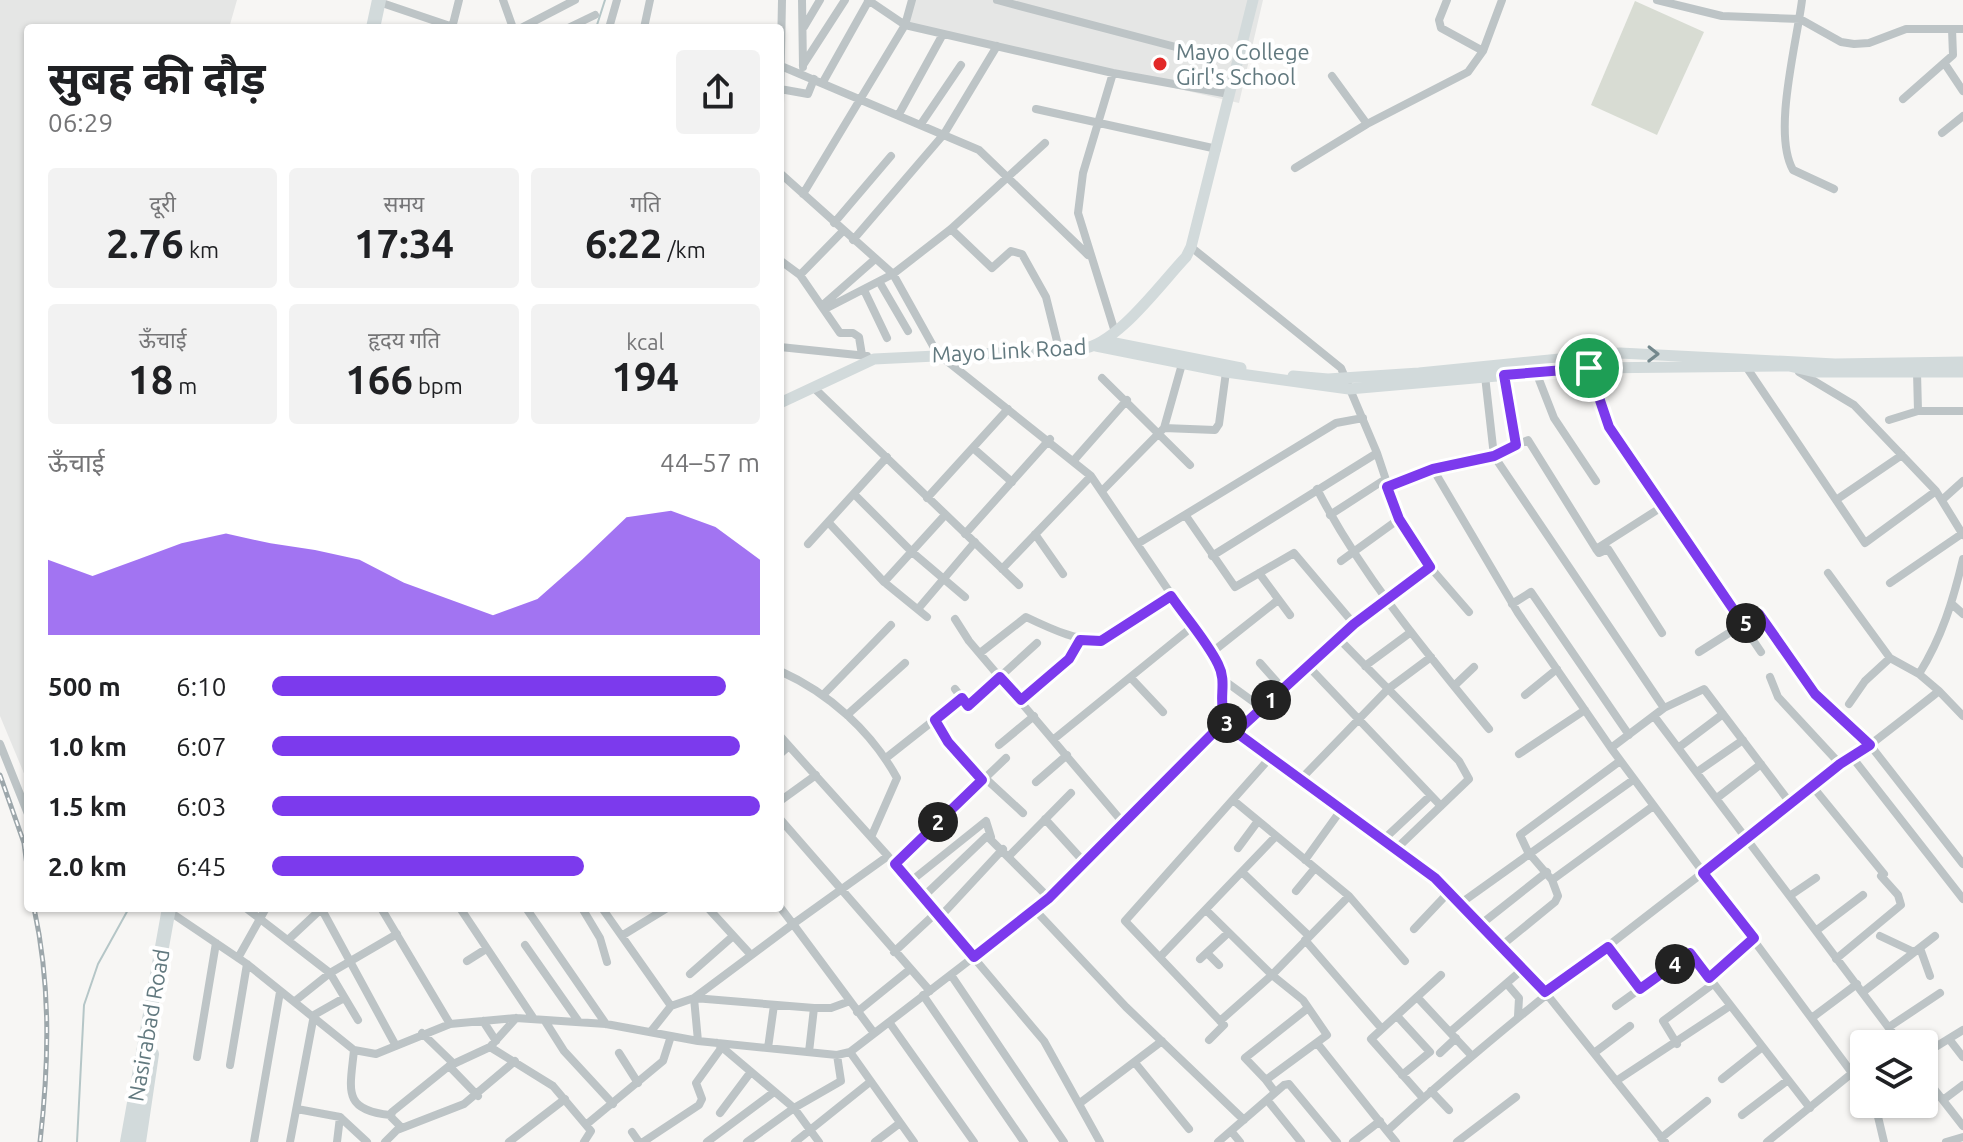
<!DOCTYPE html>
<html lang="hi">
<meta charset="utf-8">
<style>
:root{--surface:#fff;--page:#f2f2f2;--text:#202124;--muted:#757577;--accent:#7c3aed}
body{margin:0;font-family:Ubuntu,"Noto Sans Devanagari",sans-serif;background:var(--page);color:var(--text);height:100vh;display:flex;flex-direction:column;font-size:30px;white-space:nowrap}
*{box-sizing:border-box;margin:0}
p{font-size:26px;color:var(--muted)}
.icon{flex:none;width:44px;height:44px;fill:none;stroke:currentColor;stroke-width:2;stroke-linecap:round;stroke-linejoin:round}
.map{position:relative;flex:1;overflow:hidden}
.details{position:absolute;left:24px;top:24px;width:760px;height:888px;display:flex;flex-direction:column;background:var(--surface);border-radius:8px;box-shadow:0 2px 6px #0004}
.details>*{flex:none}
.tools{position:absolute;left:1850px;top:1030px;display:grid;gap:16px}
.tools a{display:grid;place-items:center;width:88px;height:88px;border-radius:8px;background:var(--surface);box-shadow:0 2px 6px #0004;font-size:40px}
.pin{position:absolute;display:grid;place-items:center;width:68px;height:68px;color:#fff;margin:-34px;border:4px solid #fff;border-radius:50%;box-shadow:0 2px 8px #0007}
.km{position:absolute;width:40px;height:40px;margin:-20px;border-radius:50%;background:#222;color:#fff;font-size:22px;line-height:40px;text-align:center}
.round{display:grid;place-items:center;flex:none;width:84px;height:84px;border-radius:8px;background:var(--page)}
.headline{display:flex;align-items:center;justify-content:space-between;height:136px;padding:0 24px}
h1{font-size:44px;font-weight:700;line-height:60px}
.figures{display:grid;grid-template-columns:repeat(3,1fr);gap:12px;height:136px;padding:8px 24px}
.figures div{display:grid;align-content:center;border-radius:8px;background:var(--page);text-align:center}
.figures b{font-size:40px;font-weight:700}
.figures small{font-size:22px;font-weight:400}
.figures p{font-size:22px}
.chart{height:224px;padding:16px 24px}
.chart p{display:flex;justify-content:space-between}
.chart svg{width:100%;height:144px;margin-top:8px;fill:var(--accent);opacity:.7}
ul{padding:0 24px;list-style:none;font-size:26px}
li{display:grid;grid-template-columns:128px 96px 1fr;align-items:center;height:60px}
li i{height:20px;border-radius:10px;background:var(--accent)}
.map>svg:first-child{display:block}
.built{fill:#e5e6e5}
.green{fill:#d8dcd3}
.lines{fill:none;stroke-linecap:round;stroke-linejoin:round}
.stream{stroke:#b5c6c7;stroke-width:2}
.street{stroke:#bdc4c6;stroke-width:8}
.secondary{stroke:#d2dadb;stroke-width:11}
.highway{stroke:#d2dadb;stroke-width:14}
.rail-casing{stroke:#9da7ab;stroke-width:5}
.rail{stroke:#fff;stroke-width:2;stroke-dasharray:6;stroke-linecap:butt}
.oneway{stroke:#73888d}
.route-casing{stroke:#fff;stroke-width:16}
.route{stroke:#7c3aed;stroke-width:10}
.poi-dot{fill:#e22928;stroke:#fff;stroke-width:3}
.labels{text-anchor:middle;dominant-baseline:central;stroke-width:8;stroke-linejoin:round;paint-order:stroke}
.poi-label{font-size:22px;fill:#62797f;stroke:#fff;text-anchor:start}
.street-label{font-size:22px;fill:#62797f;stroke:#fff}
</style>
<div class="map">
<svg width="1963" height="1142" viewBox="0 0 1963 1142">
<rect width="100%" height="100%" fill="#f7f6f4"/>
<path class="built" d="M0 0H237L229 28H28V783L0 716Z
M912 0H1263L1239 103 905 25Z"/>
<path class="green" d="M1635 1 1704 32 1657 135 1591 105Z"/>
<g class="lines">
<path class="stream" d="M596 28 605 0
M77 1142 84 1005 98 964 129 908"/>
<path class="street" d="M503 0 513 28
M802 0 803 67
M868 0 905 25 1113 73 1229 94
M997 0 1210 56
M1447 0 1439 20 1441 28 1483 51
M1657 0 1722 16 1800 19 1841 42 1854 44 1869 43 1906 29H1963
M1802 0C1797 42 1772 133 1793 170L1834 189
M385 4 456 28
M804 27 820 0
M452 28 459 0
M521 28 575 0
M568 28 595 15
M609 28 617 0
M644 28 650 0
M1945 64 1963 91
M803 65 845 0
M781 66 979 150 1088 255
M1113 73 1083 173 1078 213 1115 332
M1332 76 1367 124
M823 82 869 0
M780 89 808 94 814 79
M1903 99 1953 55 1952 29
M780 104 782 0
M1036 109 1217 149
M899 114 943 34
M921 124 961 65
M1942 133 1963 116
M1295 168 1367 124 1468 72 1483 51 1502 0
M780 173 893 274 937 353 1091 476 1219 665C1227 689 1214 708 1233 730L1435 878 1545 992 1665 1142
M803 194 905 25 912 0
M834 223 891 156
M951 229 992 268 1011 251 1022 254 1046 297 1059 349
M853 240 944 134 997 46
M1191 247 1341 368 1377 453 1399 519 1430 567 1469 612
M781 261 800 275 840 333H853L859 337 862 355
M800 275 843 231
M880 283 908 331
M864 290 887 338
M824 304 874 260
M827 308 893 274 951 229 1045 143
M780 347 867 356
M1587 355 1609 427 1761 652
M1745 365 1865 543 1936 491
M1536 372 1554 418 1596 481
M1799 372 1854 405 1936 491 1963 535
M1917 372 1918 411
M1504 375 1516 445
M1485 376 1494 456 1664 708 1611 748 1518 613 1433 469 1494 456 1528 440 1596 549 1599 553 1608 549 1662 633
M1102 378 1190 465
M813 387 1019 585
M1889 420 1918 411H1963
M1164 428 1215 430 1219 424 1226 372
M973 448 1012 482
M1075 459 1127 400
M1387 487 1433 469
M1317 489C1362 576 1427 653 1489 729
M1103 490 1164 428 1182 364
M854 494 912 552 965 597
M927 498 1008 409
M1836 500 1902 455
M1942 500 1963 481
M1330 515 1384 480
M1186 516 1235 587 1294 553 1354 624
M829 523 884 582 927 617
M965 534 1050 439
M1035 534 1063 574
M808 544 887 457
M1137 544 1336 423 1363 418
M1596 549 1665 505
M1212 556 1377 453
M1341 561 1399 519
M1002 569 1091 476
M1259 573 1290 615
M1828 573 1890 658 1919 674 1939 691
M884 582 945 515
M1890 583 1963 533
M1512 604 1531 592 1629 735
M1953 605 1963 614
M918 609 975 542
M955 619 969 641 1125 825
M1699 652 1759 614 1815 694 1870 745 1963 864
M980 653 1026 617C1105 655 1102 641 1171 596
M1211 653 1278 600
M1260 663 1283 689
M1308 666 1441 806
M1365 666 1411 632
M780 671C829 693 871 731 897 778L872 835
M1919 674C1942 637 1953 601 1963 559
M1770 677 1778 697 1840 764
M1131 678 1163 712
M1222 679 1262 708
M1454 686 1474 667
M955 689 968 706 1037 643
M823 695 891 625
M1525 695 1557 669
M1021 700 1069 659 1080 640
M1849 704 1865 681 1890 658
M1664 708 1704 689 1791 804
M847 715 905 663
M1654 716 1901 1044
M935 720 948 742 982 780
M1236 732 1338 638
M780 736 888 856
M1054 739 1192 627
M0 744 28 814
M999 745 1034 716
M1611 748 1864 1089
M1678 748 1723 714
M780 754 789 746
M1519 754 1585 710
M1852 757 1963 899
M886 758 962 698
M1697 772 1743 740
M985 778 1023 813
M1299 781 1388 689 1431 657
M1036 782 1067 755
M1813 787 1884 874
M1717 798 1761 764
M1233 800 1349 896 1405 961
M780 801 816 775
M780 819 930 991
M1045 819 1085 863
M1383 840 1430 796
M1238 848 1258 821
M1396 849 1469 779 1459 761 1338 638 1430 567
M1009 856 1071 793
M1305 860 1341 810
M895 864 1006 758
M1242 872 1309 936
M1552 880 1528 852 1520 835 1620 761
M911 881 986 821 991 837
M1296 891 1315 868
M1791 895 1816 878
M923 897 987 836 1049 898
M1461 903 1633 780
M780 907 793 924 694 998 814 1008H831L850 1001
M246 908 330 973 358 1020
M321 908 396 1046
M381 908 450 1024
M460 908 534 1019
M526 908 606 1024
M582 908 600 938 607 962
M602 908 671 1006 694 998 698 1041
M708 908 751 955
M1035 910 1126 1007 1244 1120
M1206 910 1272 975 1220 1021
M176 916 247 964 354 1050 376 1054 450 1024 516 1018 606 1024 698 1041 837 1055 850 1052 1035 910 1125 825 1225 721
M939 918 1003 849
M1480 925 1547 872
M1414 929 1449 892
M1817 930 1863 895
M623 935 667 908
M1880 936 1914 952
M289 939 321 909
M1305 940 1382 1029
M525 945 579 1022
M1501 946 1555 902 1558 896 1552 880 1652 807
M1608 947 1640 989
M1920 948 1930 976
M894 952 936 913
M1207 953 1219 965
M1160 957 1276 836
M238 958 266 908
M1200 959 1228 933
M1836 959 1901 905 1898 895 1881 876
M467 961 486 949
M690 974 732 937
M951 975 1064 1142
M1709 978 1754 938
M1507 984 1519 998 1518 1016
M1863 992 1935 936
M923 995 1024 1142
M1417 997 1471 1055
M295 1001 330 973 397 934
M1616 1006 1690 953 1810 1108
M857 1012 909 970
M1397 1016 1430 1052 1402 1075
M1813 1017 1857 984
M483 1021 496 1041
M545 1021 564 1051 613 1104
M889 1022 974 1142
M1889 1027 1940 993
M652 1030 671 1006
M1450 1032 1523 969
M422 1033 454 1064
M874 1033 793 924 888 856 1044 1041 1100 1142
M1949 1039 1963 1057
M1209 1040 1224 1025 1125 921 1269 759
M717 1043 794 1108 819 1142
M1317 1043 1387 1131
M1677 1044 1663 1021 1713 984
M490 1047 553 1086 591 1131 584 1142
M768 1048 774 1005
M354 1050C350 1090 342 1110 390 1115
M809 1052 814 1008
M850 1052 914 1142
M619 1053 638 1083
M1440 1053 1456 1038
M1594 1053 1630 1026
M1924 1054 1963 1030
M197 1057 216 943
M1136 1064 1189 1129
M230 1065 247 964
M449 1066 478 1096
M1924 1076 1963 1126
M1722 1079 1761 1048
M1266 1080 1245 1058 1308 1008
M1616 1081 1730 1006
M1431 1091 1449 1110
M1275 1092 1266 1080 1327 1035 1303 1000 1272 975 1349 896
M1423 1098 1371 1039 1441 975
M1943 1100 1963 1085
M1268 1101 1301 1142
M1080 1103 1162 1041
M1875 1104 1884 1142
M297 1109 340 1117 367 1142
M720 1113 750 1073
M1742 1115 1788 1080
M587 1124 663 1061 671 1036
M402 1128 391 1117 392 1112 449 1066 490 1047 516 1018
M1231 1131 1240 1142
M632 1132 639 1142
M1661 1138 1707 1101
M254 1142 280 992
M290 1142 314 1015 344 998
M337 1142 340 1117
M385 1142 397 1130 464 1104 515 1061
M509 1142 565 1099
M643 1142 699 1105 702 1099 696 1083 722 1047
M707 1142 774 1092
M747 1142 794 1108 841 1081 837 1055
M795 1142 870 1082
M875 1142 900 1123
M1218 1142 1284 1085 1289 1084 1337 1142
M1353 1142 1380 1121
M1396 1142 1387 1131C1561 972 1755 837 1939 691L1963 716
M1457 1142 1516 1097
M1767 1142 1851 1074
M1946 1142 1963 1137"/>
<path class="secondary" d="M1105 341 1241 368
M1096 346 1226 372 1349 389 1589 368 1789 366 1815 372H1963
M1293 376 1328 379 1419 373 1620 353 1835 364 1963 362
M780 403 874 359 1081 349C1117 345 1161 283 1186 257L1191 247 1253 0"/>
<path class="highway" d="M373 28 379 0
M127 1142 169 908
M139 1142 152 1054"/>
<g class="rail-casing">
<path id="rail" d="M0 775 24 843 28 873
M34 908C51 986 49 1063 40 1142"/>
</g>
<use href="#rail" class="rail"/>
</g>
<defs><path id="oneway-chevron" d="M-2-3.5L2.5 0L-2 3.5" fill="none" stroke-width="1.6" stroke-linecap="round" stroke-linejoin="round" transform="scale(2)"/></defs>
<use class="oneway" href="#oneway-chevron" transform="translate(1653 354) rotate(1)"/>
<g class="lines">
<g class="route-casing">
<path id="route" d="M1589 368 1504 375 1516 445 1494 456 1433 469 1387 487 1399 519 1430 567 1354 624 1236 732 1225 721 1049 898 974 957 895 864 982 780 948 742 935 720 962 698 968 706 1000 677 1021 700 1069 659 1080 640 1101 641 1171 596C1186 618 1206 640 1218 664 1230 687 1212 705 1233 730L1435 878 1545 992 1608 947 1640 989 1690 953 1709 978 1754 938 1703 873 1840 764 1870 745 1815 694 1759 614 1744 625 1609 427 1589 368"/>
</g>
<use href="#route" class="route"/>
</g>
<circle class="poi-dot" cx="1160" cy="64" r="8"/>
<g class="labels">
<g class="poi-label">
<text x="1176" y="51">Mayo College<tspan x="1176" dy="25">Girl's School</tspan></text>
</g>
<g class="street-label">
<text transform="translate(1009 350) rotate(-3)">Mayo Link Road</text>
<text transform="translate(148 1025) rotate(-80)">Nasirabad Road</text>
</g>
</g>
</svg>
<div class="tools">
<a><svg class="icon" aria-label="layers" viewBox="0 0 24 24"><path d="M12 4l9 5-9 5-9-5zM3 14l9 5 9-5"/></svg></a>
</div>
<div class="pin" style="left:1589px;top:368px;background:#1e9e55"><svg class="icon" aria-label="arrive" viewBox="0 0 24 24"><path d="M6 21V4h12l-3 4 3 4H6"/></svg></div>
<b class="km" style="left:1271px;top:700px">1</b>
<b class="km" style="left:938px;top:822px">2</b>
<b class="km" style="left:1227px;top:723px">3</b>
<b class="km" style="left:1675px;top:964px">4</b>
<b class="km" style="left:1746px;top:623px">5</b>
<section class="details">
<div class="headline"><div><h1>सुबह की दौड़</h1><p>06:29</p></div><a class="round"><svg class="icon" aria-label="share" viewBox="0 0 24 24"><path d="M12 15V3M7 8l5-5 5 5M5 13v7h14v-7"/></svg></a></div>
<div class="figures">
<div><p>दूरी</p><b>2.76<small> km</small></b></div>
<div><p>समय</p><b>17:34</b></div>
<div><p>गति</p><b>6:22<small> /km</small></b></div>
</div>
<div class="figures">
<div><p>ऊँचाई</p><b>18<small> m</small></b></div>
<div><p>हृदय गति</p><b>166<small> bpm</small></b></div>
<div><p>kcal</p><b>194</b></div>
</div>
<div class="chart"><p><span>ऊँचाई</span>44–57 m</p>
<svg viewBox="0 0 160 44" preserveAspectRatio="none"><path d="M0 44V21L10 26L20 21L30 16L40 13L50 16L60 18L70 21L80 28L90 33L100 38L110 33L120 21L130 8L140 6L150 11L160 21V44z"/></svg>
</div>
<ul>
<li><b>500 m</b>6:10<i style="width:93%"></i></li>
<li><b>1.0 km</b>6:07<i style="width:96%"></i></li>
<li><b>1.5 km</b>6:03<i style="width:100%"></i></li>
<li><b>2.0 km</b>6:45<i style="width:64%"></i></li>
</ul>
</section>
</div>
